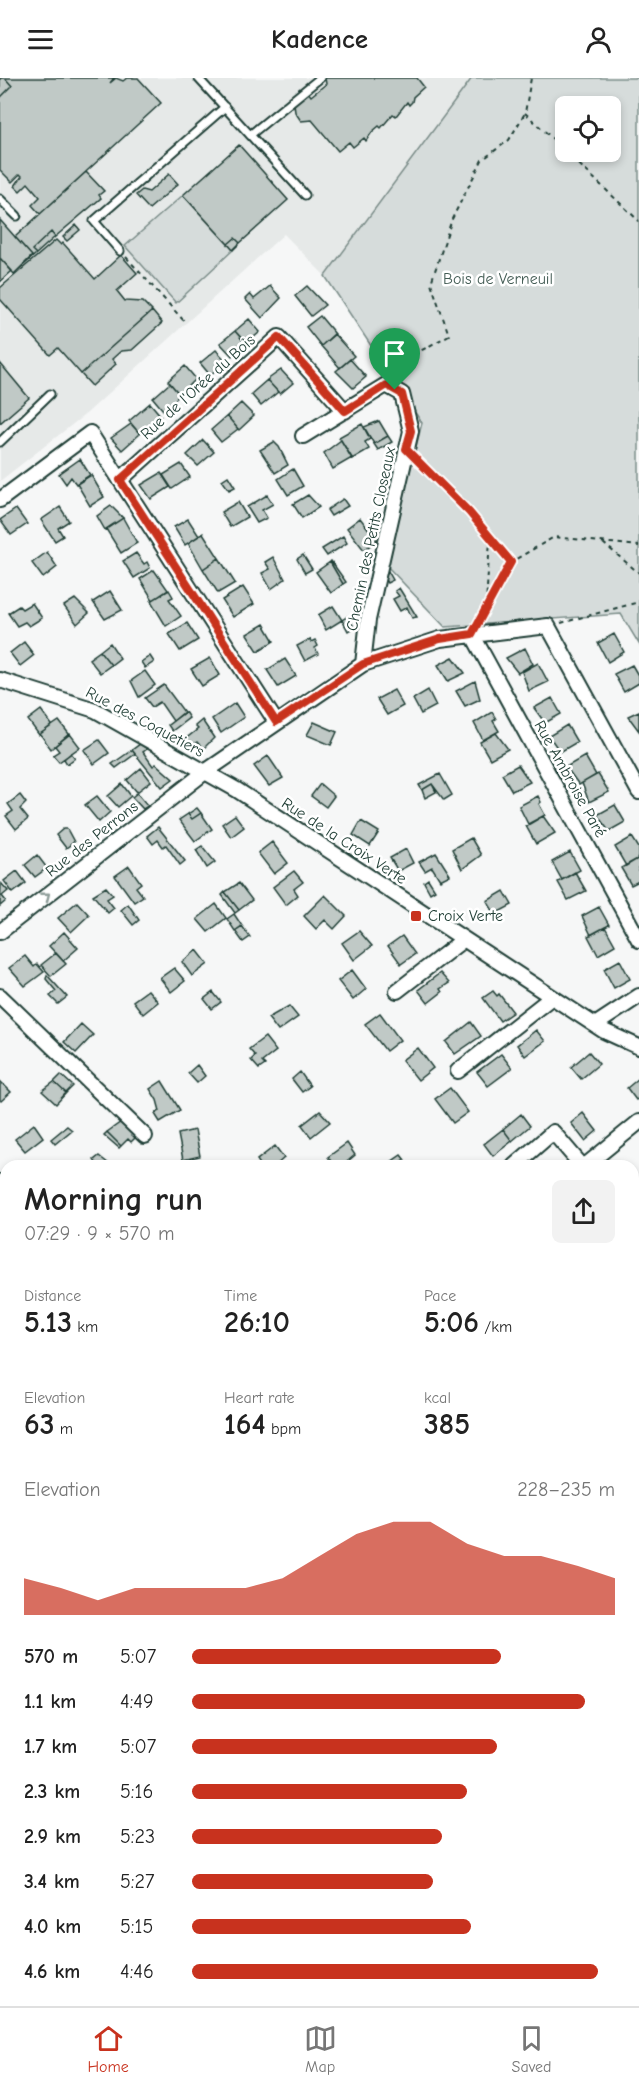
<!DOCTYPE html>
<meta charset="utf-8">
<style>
:root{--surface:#fff;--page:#f2f2f2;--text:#222;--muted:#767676;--line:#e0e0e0;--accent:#c8321e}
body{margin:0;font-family:"Comic Neue",sans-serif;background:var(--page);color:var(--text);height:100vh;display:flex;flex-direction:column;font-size:22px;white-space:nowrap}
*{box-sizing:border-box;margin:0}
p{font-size:20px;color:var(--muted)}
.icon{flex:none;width:33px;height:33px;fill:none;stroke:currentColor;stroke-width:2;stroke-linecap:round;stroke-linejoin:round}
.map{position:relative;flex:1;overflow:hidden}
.details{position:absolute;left:0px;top:1082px;width:639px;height:848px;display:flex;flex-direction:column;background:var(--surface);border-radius:18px 18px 0 0;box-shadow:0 3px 9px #0003}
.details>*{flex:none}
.buttons{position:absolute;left:555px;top:18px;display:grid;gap:12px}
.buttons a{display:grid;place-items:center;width:66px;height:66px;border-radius:9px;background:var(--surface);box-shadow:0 3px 9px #0003;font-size:30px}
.pin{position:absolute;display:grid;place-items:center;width:51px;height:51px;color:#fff;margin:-62px -26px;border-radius:50% 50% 50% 0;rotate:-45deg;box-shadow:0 0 6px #0007}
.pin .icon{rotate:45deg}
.round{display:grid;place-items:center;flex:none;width:63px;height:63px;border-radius:9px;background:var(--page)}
.head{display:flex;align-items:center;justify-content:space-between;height:102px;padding:0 24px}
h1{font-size:33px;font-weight:600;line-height:45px}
.figures{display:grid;grid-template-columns:repeat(3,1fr);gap:9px;height:102px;padding:6px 24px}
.figures div{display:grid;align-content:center}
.figures b{font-size:30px;font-weight:600}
.figures small{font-size:16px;font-weight:400}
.figures p{font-size:16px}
.chart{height:168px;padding:12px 24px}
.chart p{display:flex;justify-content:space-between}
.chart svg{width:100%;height:108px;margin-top:6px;fill:var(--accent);opacity:.7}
ul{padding:0 24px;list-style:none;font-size:20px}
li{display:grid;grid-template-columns:96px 72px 1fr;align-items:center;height:45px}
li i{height:15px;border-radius:8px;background:var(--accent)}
header{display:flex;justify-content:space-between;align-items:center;height:78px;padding:0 24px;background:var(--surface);font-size:27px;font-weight:600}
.tabs{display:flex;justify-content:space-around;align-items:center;height:84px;border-top:2px solid var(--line);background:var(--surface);font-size:16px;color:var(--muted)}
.tabs a{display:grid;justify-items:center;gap:3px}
.tabs .on{color:var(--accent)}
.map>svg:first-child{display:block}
.built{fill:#e6e9e8}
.green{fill:#d6dcdb;stroke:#7a8c88;stroke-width:1.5;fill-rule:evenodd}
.building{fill:#c0c9c6;stroke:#1f3d34;stroke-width:1.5}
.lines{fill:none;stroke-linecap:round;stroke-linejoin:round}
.lane-casing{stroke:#1f3d34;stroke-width:11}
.street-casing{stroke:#1f3d34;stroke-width:18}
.path{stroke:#1f3d34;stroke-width:2;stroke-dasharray:4.5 4.5;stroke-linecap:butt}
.lane{stroke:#fff;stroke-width:7}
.street{stroke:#fff;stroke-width:14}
.oneway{stroke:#8f9e9a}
.route-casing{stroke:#fff;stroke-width:12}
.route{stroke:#c8321e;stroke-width:8}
.poi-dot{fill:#c8321e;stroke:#fff;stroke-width:2}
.labels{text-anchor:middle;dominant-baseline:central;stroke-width:5;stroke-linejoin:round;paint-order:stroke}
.park-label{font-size:16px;fill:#445d55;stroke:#fff}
.street-label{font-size:16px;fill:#1f3d34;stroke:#fff}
.poi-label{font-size:16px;fill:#1f3d34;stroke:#fff;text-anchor:start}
</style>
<header><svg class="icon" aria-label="menu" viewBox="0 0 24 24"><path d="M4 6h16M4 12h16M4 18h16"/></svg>Kadence<svg class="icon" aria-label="person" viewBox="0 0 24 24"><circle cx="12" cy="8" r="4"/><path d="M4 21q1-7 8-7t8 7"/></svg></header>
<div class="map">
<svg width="639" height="1928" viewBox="0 0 639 1928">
<rect width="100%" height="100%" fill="#f6f7f7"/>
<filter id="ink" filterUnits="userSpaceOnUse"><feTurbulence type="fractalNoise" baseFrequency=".0167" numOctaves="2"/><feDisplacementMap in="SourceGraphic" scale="12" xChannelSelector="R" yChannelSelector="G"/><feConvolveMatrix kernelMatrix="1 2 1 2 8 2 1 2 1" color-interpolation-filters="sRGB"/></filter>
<g filter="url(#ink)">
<path class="built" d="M0 0H472L325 198 284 156 87 335 0 403Z"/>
<path class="green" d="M472 0H639V566L621 536 445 549 386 487 422 345 325 198ZM566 28H610V74H566Z
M183 117 233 172 176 225 125 168Z
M639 1763V1928H303L309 1923H633V1768Z
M20 1923H111L105 1928H19Z"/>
<path class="building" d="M0 0H5L12 8 0 20Z
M5 0H114L110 5 116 0 123 3 127 0H138L161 25 40 136 32 127 40 119 28 105 20 113 15 108 22 98 20 96 12 104 0 92V20L12 8Z
M325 0H417L424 9 413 19 412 24 409 27 407 24 396 38 393 36 381 50 379 48 372 54 366 63 364 60 353 69 349 64 338 73 312 42 301 43 295 34 294 26 308 14 311 18 326 6Z
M239 67 288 122 240 165 235 160 228 166 183 117Z
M86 94 104 113 99 117 101 120 55 159 51 154 32 172 36 176 14 196 32 178 15 159Z
M169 96 178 106 149 131 136 117 142 112 149 114Z
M0 142 32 178 14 196 0 180Z
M76 147 80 152 67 163 63 159Z
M51 154 55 159 36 176 32 172Z
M235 160 240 165 233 172 228 166Z
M56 162 61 167 63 165 95 201 121 177 137 195 117 213 125 223 143 224 152 233 81 296 58 270 50 277 0 221V210Z
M0 180 12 193 0 204Z
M270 208 281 220 262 240 245 221 250 216 254 221Z
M307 208 325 227 311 238 295 218Z
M152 233 162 245 132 272 121 273 112 281 116 286 92 308 81 296Z
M320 238 335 256 321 268 306 249Z
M249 241 260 254 246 266 235 253Z
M235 253 245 264 232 278 220 265Z
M334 256 354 278 340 290 321 268Z
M216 272 226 283 210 297 200 285Z
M350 281 366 299 353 310 336 293Z
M0 285 29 320 0 345Z
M185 288 196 301 180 317 168 303Z
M281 292 293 305 280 316 267 302Z
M267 302 278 314 261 328 251 316Z
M170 305 180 317 163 332 153 320Z
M150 325 161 338 140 356 129 343Z
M241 325 254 338 239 352 227 338Z
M227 338 238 351 221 364 211 352Z
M379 343 388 358 374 366 364 349Z
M131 346 140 356 122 372 111 360Z
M362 346 370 361 365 364 369 371 352 381 339 359Z
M388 358 392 364 378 372 374 366Z
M203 362 214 374 198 388 187 377Z
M341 362 352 380 333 391 324 375Z
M274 364 279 369 288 387 275 395 260 372Z
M80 381 90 397 76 406 71 399 66 406 59 396Z
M181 386 190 399 172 411 163 397Z
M293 391 303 408 288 417 278 401Z
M161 395 170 409 151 421 141 407Z
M91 397 104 419 90 428 77 406Z
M228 398 235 409 229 412 222 402Z
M267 417 273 426 262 432 267 440 257 445 247 429Z
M308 417 319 429 302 440 293 426Z
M343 421 348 428 331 438 327 432Z
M238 424 247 439 230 449 221 434Z
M111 428 123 440 105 452 97 438Z
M60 429 69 443 58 450 63 458 55 463 41 442Z
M16 431 27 446 11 457 0 442Z
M123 440 137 465 121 475 106 451Z
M360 440 377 462 364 472 347 450Z
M188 441 199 458 185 467 174 449Z
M203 455 219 480 203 491 188 465Z
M343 458 347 465 327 478 322 471Z
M47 474 57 489 43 500 32 485Z
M136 475 144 486 147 484 150 490 134 500 123 483Z
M303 477 312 491 305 495 297 481Z
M273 479 285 501 271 511 262 495 270 491 265 484Z
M219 480 235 505 218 515 203 491Z
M331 483 346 504 343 506 330 484Z
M330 484 343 506 331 515 316 494Z
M154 492 168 512 153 522 140 501Z
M388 493 393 502 387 505 382 497Z
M243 509 254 526 233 539 222 522Z
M399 510 417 539 412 540 407 529 400 533 393 521 399 518 395 513Z
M169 512 173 519 169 521 181 538 166 548 151 523Z
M110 513 122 532 105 541 93 524Z
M75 521 89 535 77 546 64 528Z
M32 525 42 540 29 548 25 544 17 548 8 535 19 528 22 531Z
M333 528 342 542 326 552 318 537Z
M348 538 354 549 348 553 342 542Z
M187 545 198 562 180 573 169 556Z
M264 546 274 563 258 573 247 556Z
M614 556 624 574 608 584 598 565Z
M310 561 311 564 315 562 318 568 315 570 318 576 305 583 297 568Z
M24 564 34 577 20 588 10 575Z
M110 565 120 580 111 587 100 573Z
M525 570 533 586 518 595 506 580Z
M100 573 111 587 100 595 89 581Z
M150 578 154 584 145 590 141 584Z
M453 579 465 595 448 603 438 587Z
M210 580 220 597 202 608 191 591Z
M285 581 296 598 278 609 267 592Z
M538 585 548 604 529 613 522 594Z
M632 587 639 599V605L624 614 614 596Z
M145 593 155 607 139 619 131 603Z
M475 603 480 621 465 628 456 613Z
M164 607 184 634 173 643 160 624 152 629 145 620Z
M394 612 403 628 387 637 377 621Z
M428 612 436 628 421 636 413 621Z
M552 620 561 636 545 645 534 630Z
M235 625 244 639 221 655 212 641Z
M41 632 52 647 39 657 28 642Z
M639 633V653L628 638Z
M185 634 189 640 172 653 168 647Z
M492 634 496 641 493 643 499 653 483 662 474 645Z
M202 642 214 660 203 671 197 664 189 670 184 662 198 651 195 648Z
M59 643 69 656 51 671 40 656Z
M314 644 337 654 331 667 307 657Z
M567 647 577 664 560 674 549 658Z
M496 655 508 671 490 681 480 664Z
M70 656 80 669 59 684 53 677 59 673 55 668Z
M99 662 109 675 94 686 84 672Z
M140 666 147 671 143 674 153 688 156 686 173 701 162 709 132 672Z
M132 672 135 676 116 690 112 686Z
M71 675 75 680 67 686 64 681Z
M268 678 283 700 269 708 254 688Z
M585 678 596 697 579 707 566 689Z
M518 687 530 704 512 713 502 696Z
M141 690 151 703 137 714 127 702Z
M440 696 452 717 444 722 432 706 422 712 419 707Z
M598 696 609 714 589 724 582 705Z
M122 706 131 718 118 729 108 718Z
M320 706 334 718 326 729 311 718Z
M432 706 436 714 425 720 422 712Z
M137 715 148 728 143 731 132 719Z
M20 717 26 725 20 731 28 741 16 751 6 738 13 733 8 726Z
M97 718 110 734 99 744 85 727Z
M538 718 541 724 539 726 545 737 528 746 519 728Z
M615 727 625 744 609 753 597 737Z
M197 730 201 735 192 741 188 736Z
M201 735 212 751 195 763 179 742 188 736 192 741Z
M235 737 244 749 231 759 222 746Z
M543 738 555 755 536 766 526 748Z
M361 743 379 754 370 768 353 757Z
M158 749 185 783 180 787 166 767 163 769 158 762 153 766 147 758Z
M63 751H67L74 764 66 770 56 757Z
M632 759 639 770V780L626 788 615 769Z
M471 760 481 777 462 791 452 771Z
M272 764 288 785 274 796 258 775Z
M202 768 215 784 207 790 196 772Z
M406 771 413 785 398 793 390 780Z
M570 774 580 792 562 802 552 784Z
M436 775 450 797 440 802 432 789 425 793 419 784Z
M37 777 47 790 35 799 25 787Z
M639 780V803L631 807 621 790Z
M129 788 141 805 136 809 143 818 134 824 115 798Z
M17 793 26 805 13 815 4 803Z
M294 793 303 804 294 811 298 817 286 827 273 809Z
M575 794 586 813 568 822 558 804Z
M428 801 435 812 430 815 424 804Z
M1 805 8 813 2 818 6 823 0 828Z
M239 805 252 822 239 832 225 814Z
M106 809 113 817 107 821 114 830 108 835 93 817Z
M504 813 512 827 495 836 487 823Z
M225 814 239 832 235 835 222 817Z
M325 817 346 838 334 851 325 842 316 851 304 838Z
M77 824 89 837 71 854 58 840Z
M128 826 139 842 133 847 121 832Z
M216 826 226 840 208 854 197 841Z
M599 829 609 847 591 857 582 838Z
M234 836 242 848 235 853 227 841Z
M242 848 250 859 243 864 235 853Z
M605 849 615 867 598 877 588 858Z
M359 853 372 868 354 882 342 865Z
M64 854 78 870 63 883 49 868Z
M402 858 415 876 401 886 388 868Z
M197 872 208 886 192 898 182 884Z
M56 875 66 886 51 898 41 887Z
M25 878 34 889 37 886 44 894 25 908 9 890Z
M620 882 630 901 614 910 604 891Z
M174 890 185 903 171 914 160 900Z
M352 892 366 911 353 922 338 903Z
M440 895 449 905 440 911 442 914 428 925 418 912Z
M47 897 67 919 58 926 50 918 56 913 46 901Z
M148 912 158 924 143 936 133 923Z
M493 913 497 918 499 916 513 934 500 943 483 920Z
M213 914 221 924 212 931 204 921Z
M289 928 298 939 278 953 268 940Z
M380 935 400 962 386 973 365 946Z
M471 944 481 958 455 976 446 964Z
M81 946 93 957 76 975 64 964Z
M536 952 545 963 525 978 517 967Z
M265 959 276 973 262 984 265 987 259 991 251 982 255 978 249 971Z
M418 970 433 990 418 1002 402 982Z
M589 974 599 986 581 1001 571 989Z
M501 976 512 990 488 1008 477 994Z
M197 987 205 998 197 1005 188 995Z
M300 994 310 1008 302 1014 292 1001Z
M61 997 73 1008 66 1015 54 1004Z
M639 1000V1020L636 1022 627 1010Z
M0 1003 11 1014 1 1023 0 1022Z
M162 1003 180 1032 160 1044 155 1036 160 1033 157 1022 150 1011Z
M54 1004 66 1015 56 1026 42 1013Z
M450 1010 468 1034 453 1045 435 1021Z
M320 1033 330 1044 311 1059 302 1047Z
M583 1035 597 1053 585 1063 571 1045Z
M521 1036 530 1048 512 1063 503 1051Z
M124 1042 138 1057 131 1064 128 1061 121 1068 107 1054Z
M34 1046 43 1059 25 1073 15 1061Z
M67 1048 72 1052 55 1066 51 1061Z
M503 1051 512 1063 493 1078 484 1066Z
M195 1052 200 1078 183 1082 178 1056Z
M107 1054 121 1068 119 1070 104 1057Z
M347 1065 355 1077 342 1088H334L328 1079Z
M275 1068 284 1080 275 1088H261L257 1082Z
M401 1077 405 1082 394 1088 391 1084Z
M99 1078 109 1086 98 1088 94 1082Z
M639 1111V1126L636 1129 633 1125V1116Z
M1 1135 6 1142V1150L0 1155Z
M639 1146V1165L633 1158V1151Z
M6 1226V1243L5 1244 0 1238V1231Z
M633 1262 639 1269V1279L633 1284Z
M2 1344H6V1362L0 1357Z
M5 1417 6 1430 0 1434V1421Z
M6 1503V1522L4 1524 0 1518V1507Z
M6 1562V1578H5L0 1575V1571Z
M639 1576V1595L633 1600V1581Z
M639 1643V1671L633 1664V1648Z
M0 1673 6 1681V1694L0 1698Z
M2 1896 6 1902V1922L0 1926V1897Z"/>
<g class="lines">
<g class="lane-casing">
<path id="lane" d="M198 0 305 117
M250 57 320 0
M0 121 17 138
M120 173 94 143 225 29
M0 364 50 316
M633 1311 639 1306
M633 1365 639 1361"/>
</g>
<g class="street-casing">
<path id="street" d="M303 358 386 307 402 316 411 353 368 542 363 586
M120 402 279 259 345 333
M0 422 90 355 276 644
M472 556 639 862
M0 602 95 632 237 712 604 953 639 969
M0 854 205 694 363 586 440 561 548 548 639 714
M397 913 463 862
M0 918 145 1058
M595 947 639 918
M458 993 552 919
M514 1088 553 1054 582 1088
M585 1088 639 1044
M0 1104 6 1111
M633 1203 639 1198
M633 1217 639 1224
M633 1515 639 1510
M0 1619 6 1623
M633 1765 639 1760
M0 1798 6 1794
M633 1907 639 1912
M133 1928 139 1923"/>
</g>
<path class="path" d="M525 35 566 73
M566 74 639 143
M126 179 185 244
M400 298 406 281 449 257 431 205 452 141 482 82 509 62 525 35 531 0
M419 383 469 434 510 483
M603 465 639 495
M486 527 490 461
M479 541 511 484 554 459 639 468
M561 545 639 524
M633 1488 639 1483
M633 1497 639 1492
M633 1535 639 1530
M633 1808 639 1807
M345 1923 353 1928
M541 1923 543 1928
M106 1928 112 1923
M155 1928 160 1923
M296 1928 297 1923"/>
<use href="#lane" class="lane"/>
<use href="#street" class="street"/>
</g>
<defs><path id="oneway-chevron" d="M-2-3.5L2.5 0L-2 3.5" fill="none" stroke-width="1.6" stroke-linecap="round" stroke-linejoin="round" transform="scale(1.5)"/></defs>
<use class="oneway" href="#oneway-chevron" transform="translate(46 818) rotate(-38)"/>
</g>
<g class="lines" filter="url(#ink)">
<g class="route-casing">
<path id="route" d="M279 259 345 333 386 307 402 316 411 353 406 371 469 434 511 484 472 556 440 561 363 586 276 644 120 402Z"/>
</g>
<use href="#route" class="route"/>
</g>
<rect class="poi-dot" x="410" y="832" width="12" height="12" rx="3"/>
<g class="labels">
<g class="park-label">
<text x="498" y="201">Bois de Verneuil</text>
</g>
<g class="street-label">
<text transform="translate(198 309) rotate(-42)">Rue de l'Orée du Bois</text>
<text transform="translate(371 461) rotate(-78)">Chemin des Petits Closeaux</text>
<text transform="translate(145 644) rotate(28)">Rue des Coquetiers</text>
<text transform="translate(570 701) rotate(61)">Rue Ambroise Paré</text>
<text transform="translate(92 761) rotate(-38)">Rue des Perrons</text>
<text transform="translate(344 763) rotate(33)">Rue de la Croix Verte</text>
</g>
<g class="poi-label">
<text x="428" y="838">Croix Verte</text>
</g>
</g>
</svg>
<div class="buttons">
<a><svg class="icon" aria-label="locate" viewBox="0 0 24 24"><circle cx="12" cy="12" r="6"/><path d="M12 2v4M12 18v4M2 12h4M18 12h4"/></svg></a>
</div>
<div class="pin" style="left:395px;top:312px;background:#1e9e55"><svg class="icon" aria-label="arrive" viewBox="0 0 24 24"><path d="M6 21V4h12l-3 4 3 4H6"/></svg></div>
<section class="details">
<div class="head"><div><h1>Morning run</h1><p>07:29 · 9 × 570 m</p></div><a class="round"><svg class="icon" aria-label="share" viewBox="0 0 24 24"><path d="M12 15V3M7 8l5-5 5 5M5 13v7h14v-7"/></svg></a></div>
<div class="figures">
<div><p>Distance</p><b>5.13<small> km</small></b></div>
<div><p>Time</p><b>26:10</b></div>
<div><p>Pace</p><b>5:06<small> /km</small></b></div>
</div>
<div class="figures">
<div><p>Elevation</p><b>63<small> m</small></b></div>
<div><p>Heart rate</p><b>164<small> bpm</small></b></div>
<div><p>kcal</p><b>385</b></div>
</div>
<div class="chart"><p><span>Elevation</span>228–235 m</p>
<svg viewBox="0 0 160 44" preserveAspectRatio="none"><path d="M0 44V29L10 33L20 38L30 33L40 33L50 33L60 33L70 29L80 20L90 11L100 6L110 6L120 15L130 20L140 20L150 24L160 29V44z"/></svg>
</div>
<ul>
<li><b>570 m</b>5:07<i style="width:73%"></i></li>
<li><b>1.1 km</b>4:49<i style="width:93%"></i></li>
<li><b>1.7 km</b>5:07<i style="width:72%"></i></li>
<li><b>2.3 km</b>5:16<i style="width:65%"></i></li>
<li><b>2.9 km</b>5:23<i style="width:59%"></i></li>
<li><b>3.4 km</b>5:27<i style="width:57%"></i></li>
<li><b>4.0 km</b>5:15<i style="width:66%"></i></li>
<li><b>4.6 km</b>4:46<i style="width:96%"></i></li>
</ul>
</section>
</div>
<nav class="tabs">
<a class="on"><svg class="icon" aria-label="home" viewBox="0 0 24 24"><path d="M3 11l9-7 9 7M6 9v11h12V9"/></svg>Home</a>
<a><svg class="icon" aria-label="map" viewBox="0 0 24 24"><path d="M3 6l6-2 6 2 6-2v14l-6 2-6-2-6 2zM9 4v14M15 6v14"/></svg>Map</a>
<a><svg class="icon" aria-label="saved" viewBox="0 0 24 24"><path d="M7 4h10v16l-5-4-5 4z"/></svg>Saved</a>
</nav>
